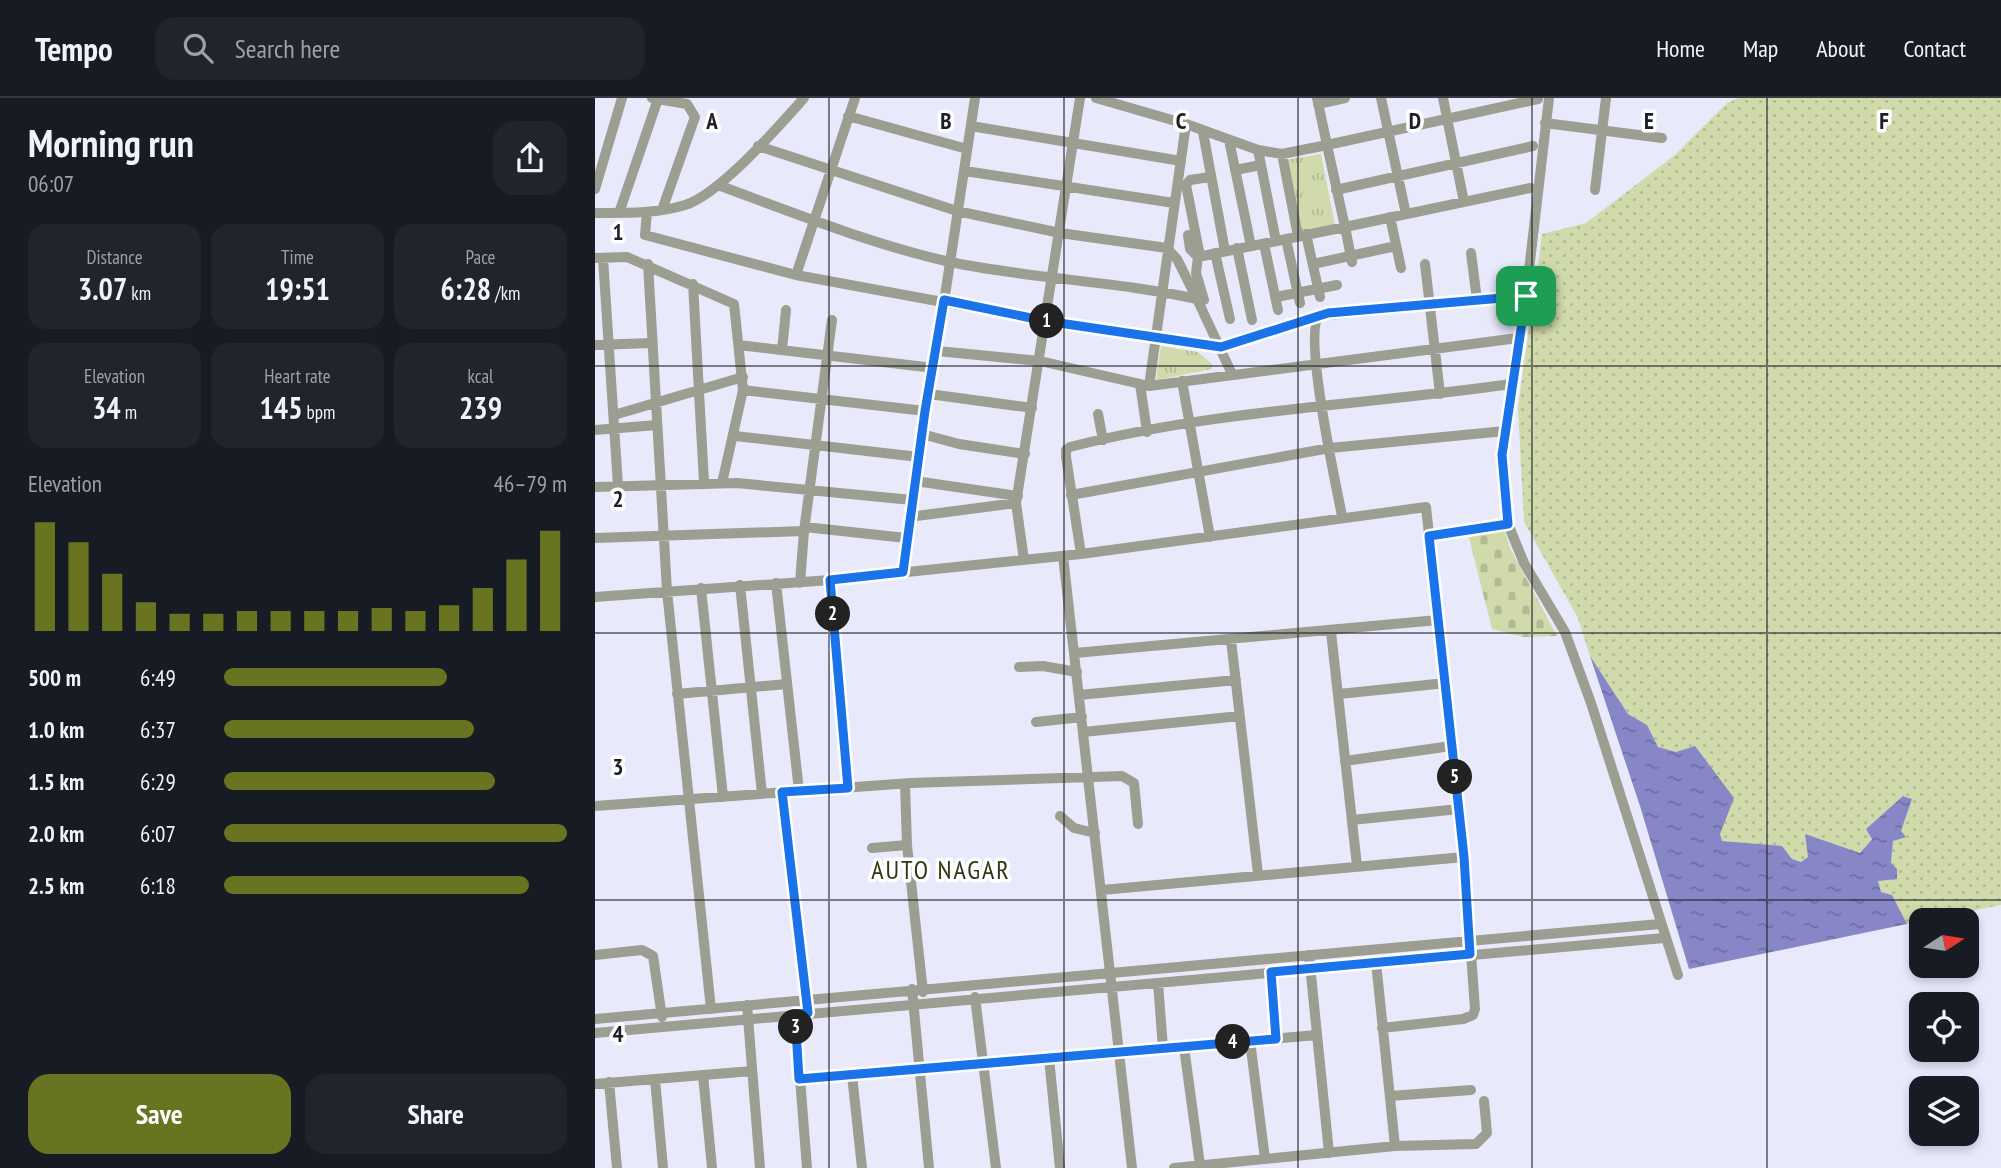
<!DOCTYPE html>
<meta charset="utf-8">
<style>
:root{--surface:#171b24;--page:#20242c;--text:#f1f3f6;--muted:#9ea1a6;--line:#363941;--accent:#68741f}
body{margin:0;font-family:"PT Sans Narrow",sans-serif;background:var(--page);color:var(--text);height:100vh;display:flex;flex-direction:column;font-size:26px;white-space:nowrap}
*{box-sizing:border-box;margin:0}
p{font-size:23px;color:var(--muted)}
.icon{flex:none;width:38px;height:38px;fill:none;stroke:currentColor;stroke-width:2;stroke-linecap:round;stroke-linejoin:round}
.map{position:relative;flex:1;overflow:hidden}
.side{display:flex;flex-direction:column;background:var(--surface);width:595px}
.side>*{flex:none}
.needle{width:46px;rotate:78deg}
.controls{position:absolute;left:1314px;top:810px;display:grid;gap:14px}
.controls a{display:grid;place-items:center;width:70px;height:70px;border-radius:14px;background:var(--surface);box-shadow:0 4px 10px #0003;font-size:35px}
.pin{position:absolute;display:grid;place-items:center;width:60px;height:60px;color:#fff;margin:-30px;border-radius:14px;box-shadow:0 4px 10px #0006}
.km{position:absolute;width:35px;height:35px;margin:-18px;border-radius:50%;background:#222;color:#fff;font-size:19px;line-height:35px;text-align:center}
.round{display:grid;place-items:center;flex:none;width:74px;height:74px;border-radius:21px;background:var(--page)}
.headline{display:flex;align-items:center;justify-content:space-between;height:119px;padding:0 28px}
h1{font-size:38px;font-weight:800;line-height:52px}
.metrics{display:grid;grid-template-columns:repeat(3,1fr);gap:10px;height:119px;padding:7px 28px}
.metrics div{display:grid;align-content:center;border-radius:18px;background:var(--page);text-align:center}
.metrics b{font-size:30px;font-weight:800}
.metrics small{font-size:19px;font-weight:400}
.metrics p{font-size:19px}
.chart{height:196px;padding:14px 28px}
.chart p{display:flex;justify-content:space-between}
.chart svg{width:100%;height:126px;margin-top:7px;stroke:var(--accent);stroke-width:6}
.action{display:flex;gap:14px;margin-top:auto;padding:14px 28px}
.action a{flex:1;height:80px;border-radius:21px;background:var(--accent);color:#fff;font-size:28px;font-weight:800;line-height:80px;text-align:center}
.action a+a{background:var(--page);color:var(--text)}
ul{padding:0 28px;list-style:none;font-size:23px}
li{display:grid;grid-template-columns:112px 84px 1fr;align-items:center;height:52px}
li i{height:18px;border-radius:9px;background:var(--accent)}
header{display:flex;align-items:center;gap:42px;box-sizing:border-box;height:98px;padding:0 35px;background:var(--surface);border-bottom:2px solid var(--line)}
header strong{font-size:33px}
nav{display:flex;gap:38px;margin-inline-start:auto;font-size:24px}
.search{width:490px;height:63px;background:var(--page);display:flex;align-items:center;gap:18px;box-sizing:border-box;padding:0 24px;border-radius:21px;color:var(--muted);font-size:26px}
main{display:flex;flex:1;min-height:0}
.map>svg:first-child{display:block}
.grass{fill:url(#grass-dots)}
.cemetery{fill:url(#cemetery-stones)}
.park{fill:url(#park-tufts)}
.water{fill:url(#water-ripples)}
.lines{fill:none;stroke-linecap:round;stroke-linejoin:round}
.minor{stroke:#9b9e91;stroke-width:10}
.route-casing{stroke:#fff;stroke-width:14}
.route{stroke:#1a73e8;stroke-width:9}
.grid{fill:none;stroke:#1d1e28;stroke-width:2;stroke-opacity:0.55}
.labels{text-anchor:middle;dominant-baseline:central;stroke-width:7;stroke-linejoin:round;paint-order:stroke}
.neighbourhood-label{font-size:26px;letter-spacing:2px;fill:#313710;stroke:#fff}
.grid-label{font-size:23px;text-anchor:middle;font-weight:bold;fill:#1d1e28;stroke:#fff;stroke-width:7;stroke-linejoin:round;paint-order:stroke}
</style>
<header>
<strong>Tempo</strong>
<div class="search"><svg class="icon" aria-label="search" viewBox="0 0 24 24"><circle cx="10" cy="10" r="6"/><path d="M15 15l6 6"/></svg>Search here</div>
<nav><a>Home</a><a>Map</a><a>About</a><a>Contact</a></nav>
</header>
<main>
<section class="side">
<div class="headline"><div><h1>Morning run</h1><p>06:07</p></div><a class="round"><svg class="icon" aria-label="share" viewBox="0 0 24 24"><path d="M12 15V3M7 8l5-5 5 5M5 13v7h14v-7"/></svg></a></div>
<div class="metrics">
<div><p>Distance</p><b>3.07<small> km</small></b></div>
<div><p>Time</p><b>19:51</b></div>
<div><p>Pace</p><b>6:28<small> /km</small></b></div>
</div>
<div class="metrics">
<div><p>Elevation</p><b>34<small> m</small></b></div>
<div><p>Heart rate</p><b>145<small> bpm</small></b></div>
<div><p>kcal</p><b>239</b></div>
</div>
<div class="chart"><p><span>Elevation</span>46–79 m</p>
<svg viewBox="0 0 160 44" preserveAspectRatio="none"><path d="M5 44V6M15 44V13M25 44V24M35 44V34M45 44V38M55 44V38M65 44V37M75 44V37M85 44V37M95 44V37M105 44V36M115 44V37M125 44V35M135 44V29M145 44V19M155 44V9"/></svg>
</div>
<ul>
<li><b>500 m</b>6:49<i style="width:65%"></i></li>
<li><b>1.0 km</b>6:37<i style="width:73%"></i></li>
<li><b>1.5 km</b>6:29<i style="width:79%"></i></li>
<li><b>2.0 km</b>6:07<i style="width:100%"></i></li>
<li><b>2.5 km</b>6:18<i style="width:89%"></i></li>
</ul>
<div class="action"><a>Save</a><a>Share</a></div>
</section>
<div class="map">
<svg width="1406" height="1070" viewBox="0 0 1406 1070">
<defs>
<pattern id="grass-dots" width="8" height="8" patternUnits="userSpaceOnUse" patternTransform="scale(1.75)"><rect width="8" height="8" fill="#d0daab"/><path d="M2 2h.1M6 6h.1" fill="none" stroke="#b2bb93" stroke-width="1.8" stroke-linecap="round"/></pattern>
<pattern id="cemetery-stones" width="16" height="16" patternUnits="userSpaceOnUse" patternTransform="scale(1.75)"><rect width="16" height="16" fill="#d0daab"/><path d="M2 7V4a2 2 0 0 1 4 0v3zM10 15v-3a2 2 0 0 1 4 0v3z" fill="#b2bb93"/></pattern>
<pattern id="park-tufts" width="24" height="20" patternUnits="userSpaceOnUse" patternTransform="scale(1.75)"><rect width="24" height="20" fill="#d0daab"/><path d="M3 7l-1-3M5 7V3M7 7l1-3M15 17l-1-3M17 17v-4M19 17l1-3" fill="none" stroke="#b2bb93"/></pattern>
<pattern id="water-ripples" width="26" height="14" patternUnits="userSpaceOnUse" patternTransform="scale(1.75)"><rect width="26" height="14" fill="#8787c7"/><path d="M2 4q2-2 4 0t4 0M15 11q2-2 4 0t4 0" fill="none" stroke="#6e6ea2"/></pattern>
</defs>
<rect width="100%" height="100%" fill="#e8e9fb"/>
<path class="grass" d="M1144 0H1406V807L1312 826 1297 797 1286 794 1282 782 1296 765 1298 743 1306 733 1317 701 1309 698 1272 730 1277 740 1265 755 1211 737 1213 759 1207 764 1197 761 1186 748 1127 743 1081 654 1063 649 1052 627 1033 616 995 558 983 520 929 424 923 310 947 136 991 125 1080 57 1132 5Z"/>
<path class="cemetery" d="M909 430 915 450 962 538 928 539 897 531 873 436Z"/>
<path class="park" d="M726 56 740 127 704 134 690 62Z
M566 248 603 254 617 266V271L561 282Z"/>
<path class="water" d="M995 558 1033 616 1052 627 1063 649 1081 654 1100 648 1139 700 1125 736 1127 743 1187 748 1197 761 1206 764 1213 759 1210 736 1265 755 1277 741 1271 731 1308 698 1317 701 1306 733 1311 739 1298 743 1296 765 1302 771V781L1283 783 1286 794 1297 797 1312 826 1094 871 1045 708Z"/>
<g class="lines">
<path class="minor" d="M57 0 92 6 100 19 67 112
M260 0 201 177 451 223 626 249 729 216
M501 0 591 26 663 52 687 56 732 47 750 129 603 159 595 151 593 137
M722 0 732 47 943 1
M786 0 811 116
M848 0 869 104
M954 0 931 198 907 357 913 426 929 465 970 534 996 605 1083 877
M723 6 750 0
M253 18 372 51
M950 25 1067 40
M376 28 586 63
M608 34 630 153
M634 42 656 148
M163 48 362 113 465 135 572 150 582 161 602 201
M663 52 681 143
M687 56 703 138
M640 72 666 67
M370 73 579 105
M123 87C199 115 276 146 355 164 437 181 521 183 602 201L637 276
M0 91 27 0
M741 92 938 48
M1000 92 1011 0
M52 114 50 137 201 177
M0 115C30 115 61 116 90 107 125 96 184 28 209 0
M24 115 63 1
M795 119 806 170
M711 136 725 199
M691 141 705 205
M669 146 683 212
M642 150 657 222
M620 155 635 221
M876 155 882 202
M605 158 591 87 595 82 615 79
M603 159 601 175 609 202
M0 160 32 159 139 206 148 292 127 385
M8 160 23 388
M757 164 750 129 935 90
M53 166 72 493 116 911
M718 166 801 148
M830 166 845 296
M98 186 109 384
M681 199 742 187
M0 247 57 245
M144 247 339 270
M187 252 191 212
M342 253 445 263 554 288 923 240
M587 283 615 439
M545 286 552 334
M554 288 591 26
M148 292 330 313
M334 296 437 310
M503 316 508 342
M19 317 148 279
M0 332 62 327
M327 336 364 346 430 356
M140 338 324 359
M320 383 423 398
M0 389 142 385 317 402
M476 397 735 350 910 333
M747 418C741 387 708 236 724 218L931 198
M314 419 421 405
M210 429 311 440
M834 438 913 426
M0 440 209 433
M486 456 471 359V352L475 349C619 312 769 307 916 286
M468 458 537 1070
M429 462 421 405 485 0
M308 474 330 313 339 270 380 0
M235 482 252 690
M181 485 204 693
M205 485 209 433 237 222
M145 487 167 696
M106 490 128 699
M0 499 235 482 486 456 831 409 869 759 880 911 878 917 868 921 787 930
M736 534 762 768
M636 542 663 776
M480 555 843 522
M424 569 448 568 482 574
M82 596 192 586
M744 596 851 585
M484 597 641 582
M441 624 487 619
M488 634 645 618
M750 663 856 648
M310 686 312 747 328 894
M187 694 211 906
M0 708 316 685 527 678 539 685 543 726
M465 718 479 730 500 735
M757 722 864 711
M277 750 312 747
M507 792 869 759
M0 857 47 852 58 858 67 919
M714 857 734 1055
M781 864 800 1048
M676 874 681 941
M563 885 568 950
M317 891 334 1070
M380 899 401 1070
M152 907 165 1070
M200 916 212 1070
M0 921 1065 826
M0 935 1069 840
M655 943 670 1061
M589 949 605 1067
M454 960 465 1070
M108 977 117 1070
M257 977 267 1070
M60 981 68 1070
M204 981 722 937
M14 984 22 1070
M0 986 157 973
M795 998 876 992
M579 1070 800 1048 881 1046 892 1035 889 1003"/>
</g>
<g class="lines">
<g class="route-casing">
<path id="route" d="M931 198 907 357 913 426 834 438 869 759 875 856 676 874 681 941 204 981 200 916 213 915 187 694 253 690 235 482 308 474 330 313 349 202 451 223 626 249 733 215Z"/>
</g>
<use href="#route" class="route"/>
</g>
<path class="grid" d="M234 0V1070M469 0V1070M703 0V1070M937 0V1070M1172 0V1070M0 268H1406M0 535H1406M0 802H1406"/>
<g class="labels">
<g class="neighbourhood-label">
<text x="346" y="771">AUTO NAGAR</text>
</g>
</g>
<g class="grid-label">
<text x="117" y="31">A</text>
<text x="351" y="31">B</text>
<text x="586" y="31">C</text>
<text x="820" y="31">D</text>
<text x="1054" y="31">E</text>
<text x="1289" y="31">F</text>
<text x="23" y="142">1</text>
<text x="23" y="409">2</text>
<text x="23" y="677">3</text>
<text x="23" y="944">4</text>
</g>
</svg>
<div class="controls">
<a><svg class="needle" viewBox="-14 -14 28 28"><path d="M0-13l5 13h-10z" fill="#e53935"/><path d="M0 13l5-13h-10z" fill="#9ea1a6"/></svg></a>
<a><svg class="icon" aria-label="locate" viewBox="0 0 24 24"><circle cx="12" cy="12" r="6"/><path d="M12 2v4M12 18v4M2 12h4M18 12h4"/></svg></a>
<a><svg class="icon" aria-label="layers" viewBox="0 0 24 24"><path d="M12 4l9 5-9 5-9-5zM3 14l9 5 9-5"/></svg></a>
</div>
<div class="pin" style="left:931px;top:198px;background:#1e9e55"><svg class="icon" aria-label="arrive" viewBox="0 0 24 24"><path d="M6 21V4h12l-3 4 3 4H6"/></svg></div>
<b class="km" style="left:452px;top:223px">1</b>
<b class="km" style="left:238px;top:516px">2</b>
<b class="km" style="left:201px;top:929px">3</b>
<b class="km" style="left:638px;top:944px">4</b>
<b class="km" style="left:860px;top:679px">5</b>
</div>
</main>
